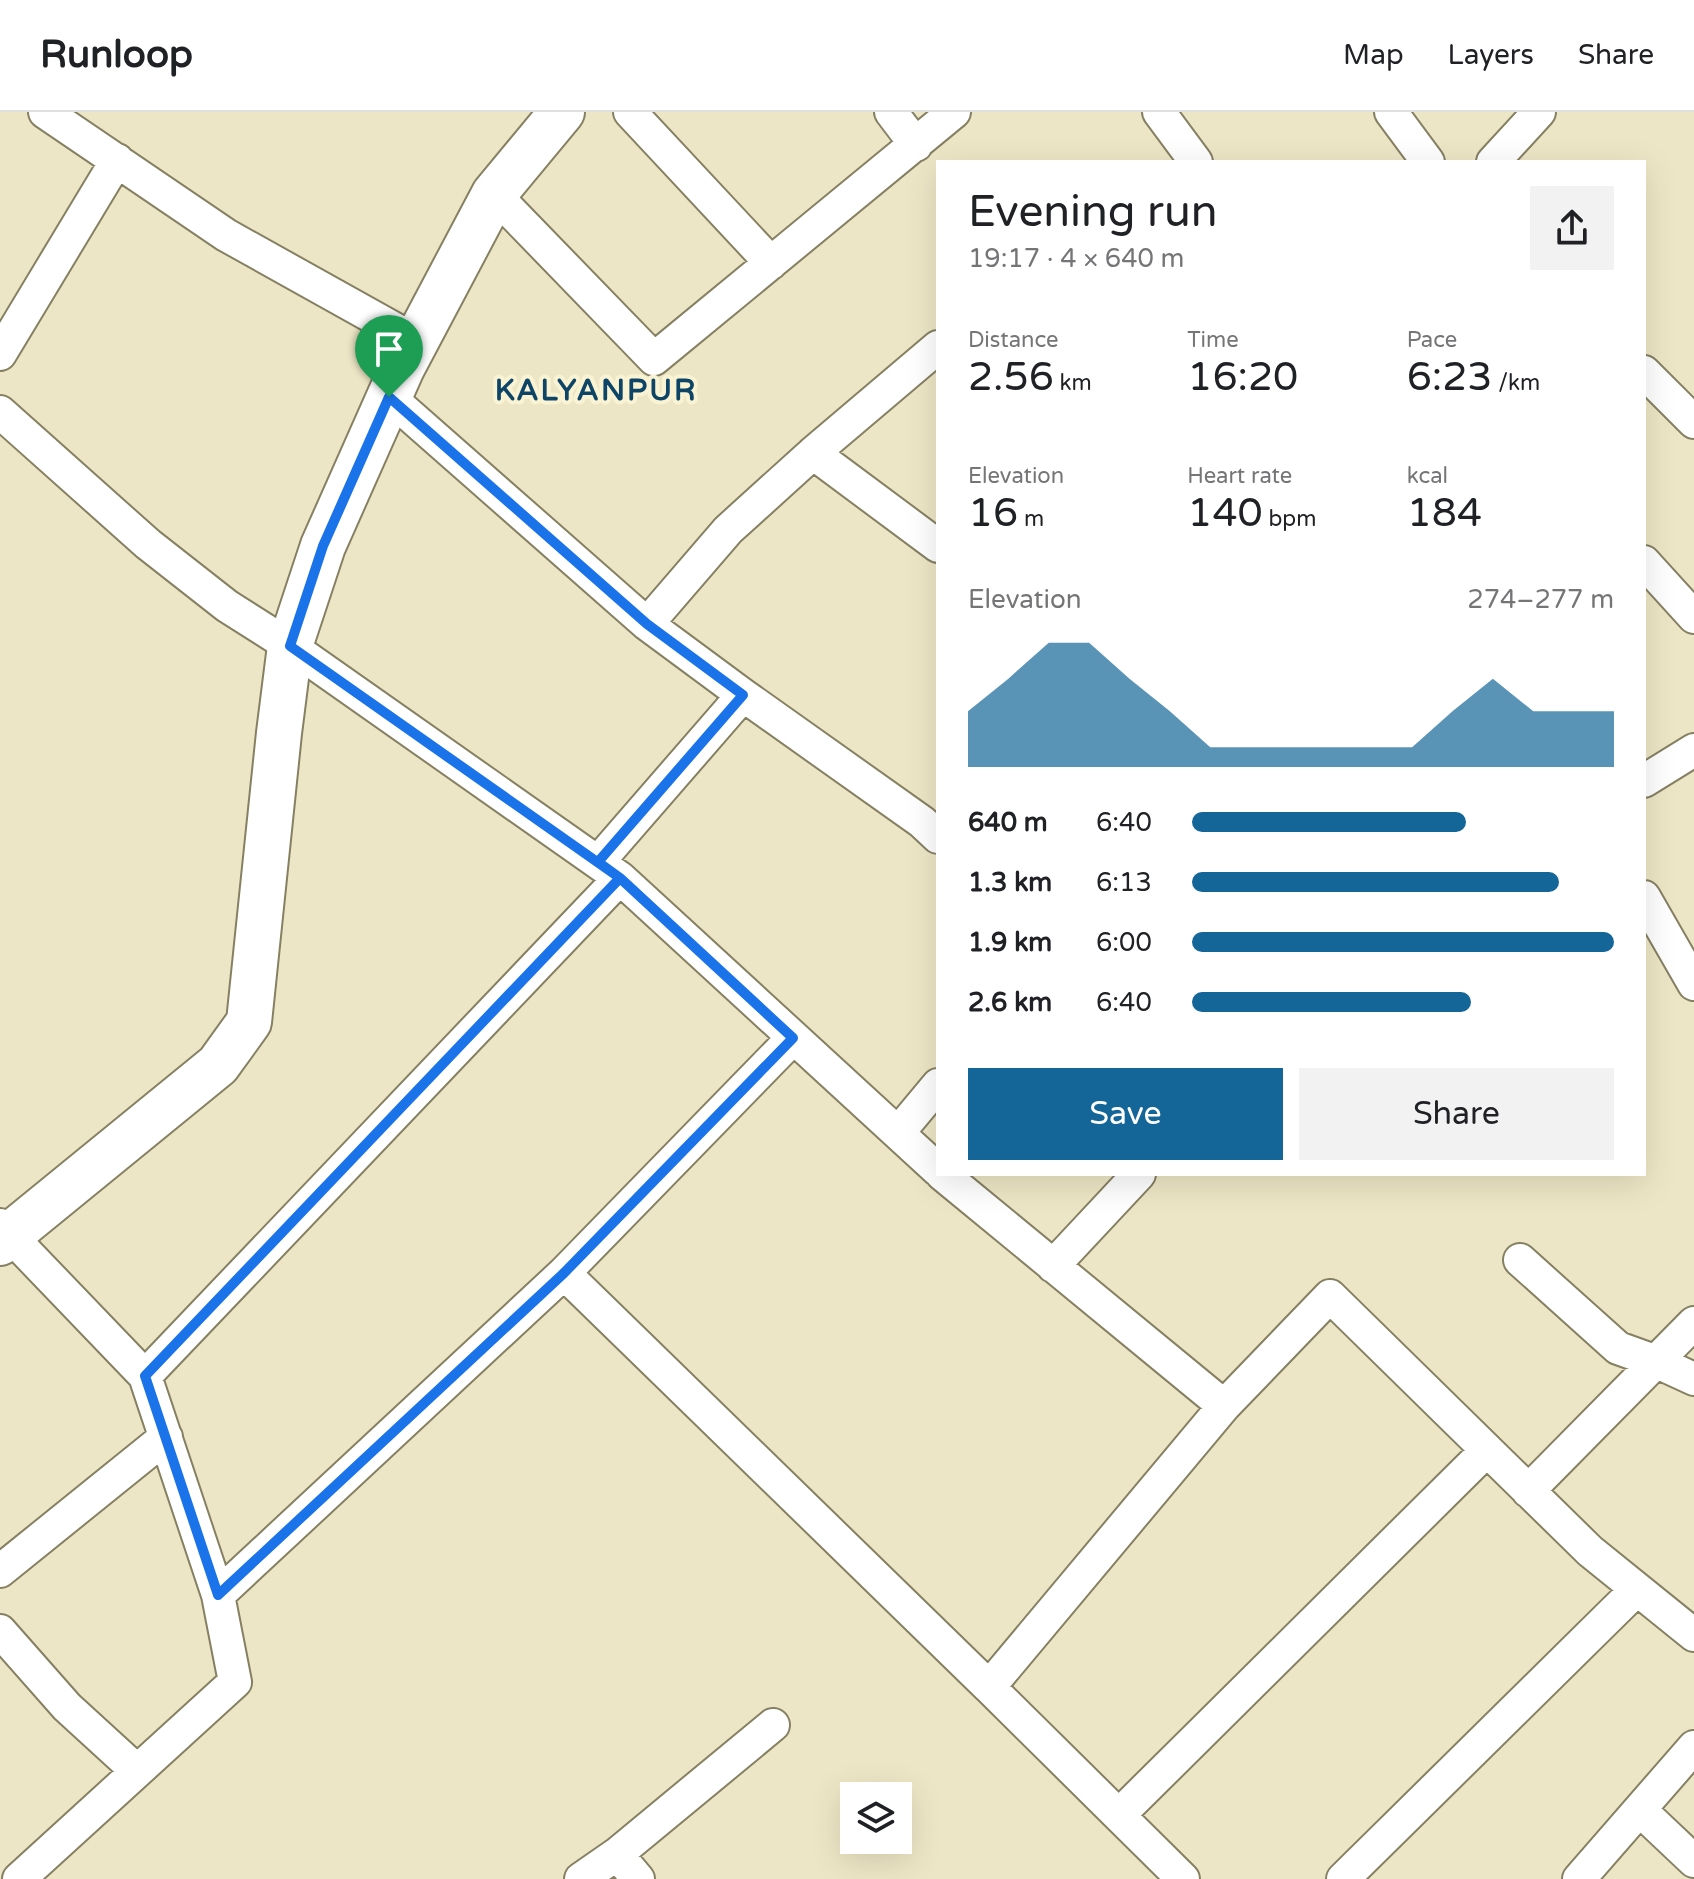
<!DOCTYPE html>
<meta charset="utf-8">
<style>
:root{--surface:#fff;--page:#f2f2f2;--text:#202124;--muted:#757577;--line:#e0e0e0;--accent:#146698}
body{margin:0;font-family:"Varela Round",sans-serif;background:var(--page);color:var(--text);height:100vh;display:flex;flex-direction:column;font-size:30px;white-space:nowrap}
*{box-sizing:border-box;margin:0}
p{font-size:26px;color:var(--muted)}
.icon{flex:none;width:44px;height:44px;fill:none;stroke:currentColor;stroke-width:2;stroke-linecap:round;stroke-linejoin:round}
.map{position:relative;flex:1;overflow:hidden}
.details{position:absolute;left:936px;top:48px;width:710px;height:1016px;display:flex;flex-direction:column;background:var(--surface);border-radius:0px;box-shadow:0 8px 32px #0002}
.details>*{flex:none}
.controls{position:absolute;left:840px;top:1670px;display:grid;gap:16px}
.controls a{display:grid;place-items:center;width:72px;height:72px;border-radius:0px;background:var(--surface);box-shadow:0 8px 32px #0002;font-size:40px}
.pin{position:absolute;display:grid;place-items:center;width:68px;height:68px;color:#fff;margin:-82px -34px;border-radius:50% 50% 50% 0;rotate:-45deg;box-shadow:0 0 8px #0007}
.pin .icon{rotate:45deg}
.round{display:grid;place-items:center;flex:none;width:84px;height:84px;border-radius:0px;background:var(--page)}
.summary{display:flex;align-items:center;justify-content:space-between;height:136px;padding:0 32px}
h1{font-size:44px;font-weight:600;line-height:60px}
.metrics{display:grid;grid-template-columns:repeat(3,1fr);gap:12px;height:136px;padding:8px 32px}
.metrics div{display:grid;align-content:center}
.metrics b{font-size:40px;font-weight:600}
.metrics small{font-size:22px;font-weight:400}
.metrics p{font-size:22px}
.chart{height:224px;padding:16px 32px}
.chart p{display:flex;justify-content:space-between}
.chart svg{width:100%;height:144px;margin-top:8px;fill:var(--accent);opacity:.7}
.primary-button{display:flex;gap:16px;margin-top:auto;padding:16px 32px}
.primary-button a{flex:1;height:92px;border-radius:0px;background:var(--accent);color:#fff;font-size:32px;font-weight:600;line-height:92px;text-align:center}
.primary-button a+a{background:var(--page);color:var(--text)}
ul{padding:0 32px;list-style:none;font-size:26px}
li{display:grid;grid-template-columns:128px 96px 1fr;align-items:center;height:60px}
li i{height:20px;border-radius:10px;background:var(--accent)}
header{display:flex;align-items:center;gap:48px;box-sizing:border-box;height:112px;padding:0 40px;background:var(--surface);border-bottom:2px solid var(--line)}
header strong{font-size:38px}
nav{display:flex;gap:44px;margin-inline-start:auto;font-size:28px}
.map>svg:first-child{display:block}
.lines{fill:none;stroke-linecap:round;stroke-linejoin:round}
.street-casing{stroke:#868063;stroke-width:36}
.secondary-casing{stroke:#868063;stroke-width:48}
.street{stroke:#fff;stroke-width:32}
.secondary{stroke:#fff;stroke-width:44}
.route-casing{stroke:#fff;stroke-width:16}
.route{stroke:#1a73e8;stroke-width:10}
.labels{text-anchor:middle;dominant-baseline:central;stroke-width:8;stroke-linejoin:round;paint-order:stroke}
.district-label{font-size:30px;font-weight:bold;letter-spacing:2px;fill:#0e4567;stroke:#faf3d3}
</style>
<header>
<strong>Runloop</strong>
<nav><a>Map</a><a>Layers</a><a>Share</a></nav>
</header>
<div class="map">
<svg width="1694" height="1767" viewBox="0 0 1694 1767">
<rect width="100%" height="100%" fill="#ede6c6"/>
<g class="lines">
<g class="street-casing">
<path id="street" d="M45 0 226 123 416 229
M630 0 771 151
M891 0 916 33
M1159 0 1196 50
M1391 0 1428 50
M1493 50 1539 0
M494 82 654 247 954 0
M0 242 117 48
M1644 260 1694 310
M389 285 647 512 743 583 922 710 938 725
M0 300 148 432 227 494 290 534 620 766 938 1058
M813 341 938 434
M1644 450 1694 505
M647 512 728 418 813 341 938 235
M1644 669 1694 638
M598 750 743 583
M1644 785 1694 872
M898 1021 938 973
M0 1113 145 1264 218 1483 564 1161 989 1575 1224 1294 942 1062
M1520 1148 1618 1236 1657 1250 1694 1267
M1053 1154 1139 1062
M564 1161 793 926
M145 1264 620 766
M1224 1294 1330 1184 1590 1439 1694 1523
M1528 1379 1694 1211
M0 1459 166 1325
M0 1519 67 1595 137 1659
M989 1575 1183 1767
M1640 1698 1694 1749
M1119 1703 1487 1338
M617 1742 773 1613
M19 1767 235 1570 218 1483
M581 1767 617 1742 638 1767
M1343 1767 1637 1477
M1579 1767 1694 1635"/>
</g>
<g class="secondary-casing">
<path id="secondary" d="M0 1131 218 953 249 910 279 621 290 534 323 434 402 256 494 82 562 0"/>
</g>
<use href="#street" class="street"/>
<use href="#secondary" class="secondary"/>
</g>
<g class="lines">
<g class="route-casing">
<path id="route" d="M389 285 323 434 290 534 620 766 145 1264 218 1483 564 1161 793 926 620 766 598 750 743 583 647 512 389 285"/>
</g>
<use href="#route" class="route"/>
</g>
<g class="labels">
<g class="district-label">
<text x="596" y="278">KALYANPUR</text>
</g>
</g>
</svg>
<div class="controls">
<a><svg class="icon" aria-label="layers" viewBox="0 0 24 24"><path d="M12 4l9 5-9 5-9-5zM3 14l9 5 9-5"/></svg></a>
</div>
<div class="pin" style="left:389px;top:285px;background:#1e9e55"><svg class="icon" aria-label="arrive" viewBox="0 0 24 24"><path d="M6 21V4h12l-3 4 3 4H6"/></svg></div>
<section class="details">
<div class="summary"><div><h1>Evening run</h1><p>19:17 · 4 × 640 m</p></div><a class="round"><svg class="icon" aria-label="share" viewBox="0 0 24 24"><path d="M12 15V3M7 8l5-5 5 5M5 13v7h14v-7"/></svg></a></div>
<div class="metrics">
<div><p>Distance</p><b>2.56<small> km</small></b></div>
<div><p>Time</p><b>16:20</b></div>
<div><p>Pace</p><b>6:23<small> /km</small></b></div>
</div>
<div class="metrics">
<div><p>Elevation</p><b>16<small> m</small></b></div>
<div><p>Heart rate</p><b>140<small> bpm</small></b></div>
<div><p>kcal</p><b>184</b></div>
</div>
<div class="chart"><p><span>Elevation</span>274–277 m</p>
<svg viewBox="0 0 160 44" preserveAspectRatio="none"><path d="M0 44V27L10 17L20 6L30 6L40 17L50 27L60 38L70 38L80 38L90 38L100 38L110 38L120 27L130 17L140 27L150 27L160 27V44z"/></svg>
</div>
<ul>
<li><b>640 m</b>6:40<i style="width:65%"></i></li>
<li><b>1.3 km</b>6:13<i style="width:87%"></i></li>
<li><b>1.9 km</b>6:00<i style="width:100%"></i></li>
<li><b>2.6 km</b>6:40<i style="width:66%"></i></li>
</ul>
<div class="primary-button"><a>Save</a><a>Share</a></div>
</section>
</div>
